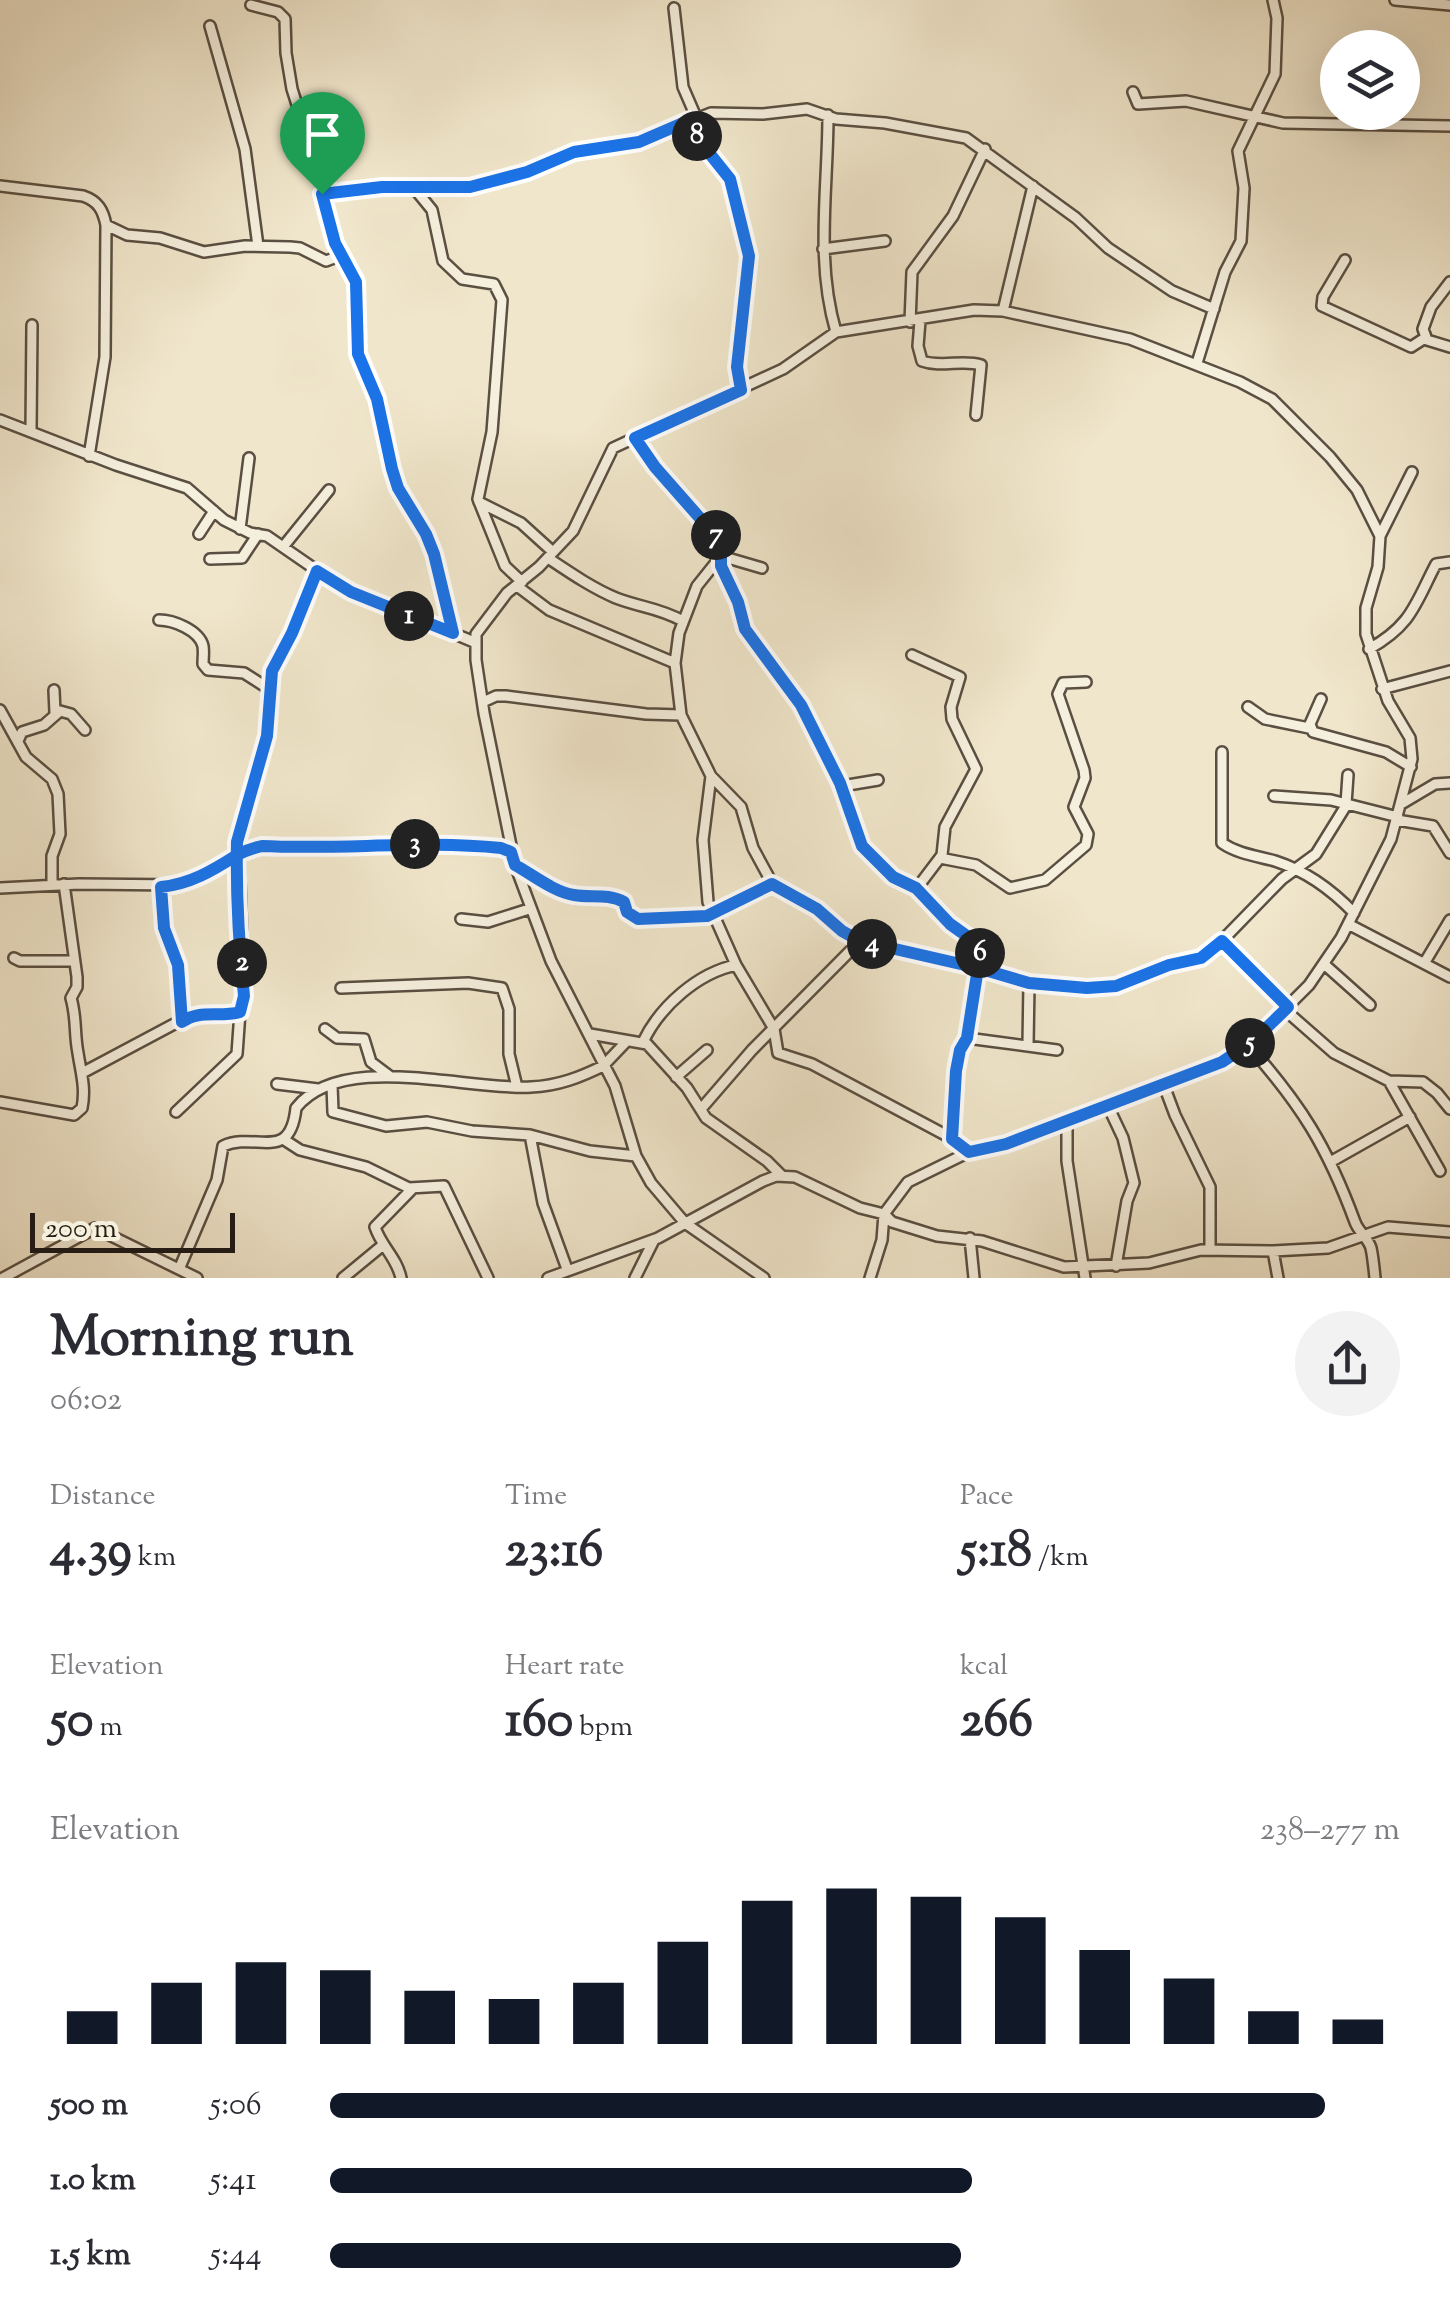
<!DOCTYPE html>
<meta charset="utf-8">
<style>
:root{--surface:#fff;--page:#f2f2f3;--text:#2b2b33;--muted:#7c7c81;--accent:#111827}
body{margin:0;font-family:"Sorts Mill Goudy",serif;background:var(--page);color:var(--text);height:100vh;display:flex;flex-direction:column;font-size:38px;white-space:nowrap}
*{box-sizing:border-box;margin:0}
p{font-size:32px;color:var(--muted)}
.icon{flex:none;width:55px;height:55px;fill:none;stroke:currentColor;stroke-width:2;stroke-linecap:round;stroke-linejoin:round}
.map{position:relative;height:1278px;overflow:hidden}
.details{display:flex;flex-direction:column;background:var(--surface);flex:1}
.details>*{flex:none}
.buttons{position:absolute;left:1320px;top:30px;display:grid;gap:20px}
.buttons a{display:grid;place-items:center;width:100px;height:100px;border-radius:50%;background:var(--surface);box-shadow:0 10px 40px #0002;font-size:50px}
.scale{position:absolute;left:30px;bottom:25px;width:205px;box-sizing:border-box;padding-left:10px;border:5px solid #281d14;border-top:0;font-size:28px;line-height:35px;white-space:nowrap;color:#281d14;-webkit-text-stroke:8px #f5efdd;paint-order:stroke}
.pin{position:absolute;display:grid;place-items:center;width:85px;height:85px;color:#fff;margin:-102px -42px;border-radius:50% 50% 50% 0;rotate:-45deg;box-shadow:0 0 10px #0007}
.pin .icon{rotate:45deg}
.km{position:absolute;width:50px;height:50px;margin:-25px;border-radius:50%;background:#222;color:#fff;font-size:28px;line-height:50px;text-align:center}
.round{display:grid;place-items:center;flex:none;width:105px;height:105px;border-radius:52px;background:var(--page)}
.overview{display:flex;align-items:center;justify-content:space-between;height:170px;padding:0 50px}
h1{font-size:55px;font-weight:700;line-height:75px}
.metrics{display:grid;grid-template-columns:repeat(3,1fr);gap:15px;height:170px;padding:10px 50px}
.metrics div{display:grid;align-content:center}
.metrics b{font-size:50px;font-weight:700}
.metrics small{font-size:28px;font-weight:400}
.metrics p{font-size:28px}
.chart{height:280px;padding:20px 50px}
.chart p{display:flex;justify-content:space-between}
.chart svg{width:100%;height:180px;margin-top:10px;stroke:var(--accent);stroke-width:6}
ul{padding:0 50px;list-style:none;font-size:32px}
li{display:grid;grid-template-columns:160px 120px 1fr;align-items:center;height:75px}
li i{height:25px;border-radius:12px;background:var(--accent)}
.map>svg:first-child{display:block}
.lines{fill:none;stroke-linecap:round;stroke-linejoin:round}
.minor-casing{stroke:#5a4f42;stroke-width:14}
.minor{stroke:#f5efdd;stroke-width:9}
.route-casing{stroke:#fff;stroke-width:20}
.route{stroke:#1a73e8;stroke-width:12}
</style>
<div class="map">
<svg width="1450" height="1278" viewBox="0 0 1450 1278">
<rect width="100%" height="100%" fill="#f0e6cb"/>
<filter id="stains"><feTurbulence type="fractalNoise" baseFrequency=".002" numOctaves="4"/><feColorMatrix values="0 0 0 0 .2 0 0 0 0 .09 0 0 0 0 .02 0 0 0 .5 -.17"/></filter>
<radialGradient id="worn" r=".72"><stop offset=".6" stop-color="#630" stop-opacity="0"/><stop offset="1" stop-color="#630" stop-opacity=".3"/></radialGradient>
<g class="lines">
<g class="minor-casing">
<path id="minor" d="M1395 0 1450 5
M251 5 278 12 285 19 286 53 292 89 319 174 335 243 356 282V342L360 363 377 399 397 488 426 534 434 554 453 633
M674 8 683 87 696 117
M210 26 245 149 258 246
M1133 92 1138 104 1186 101 1283 123 1450 126
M828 115C828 189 815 260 836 332
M690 120 701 144 730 179 749 256 737 367 741 390
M0 186 83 196C98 201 103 210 106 225L105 357 89 456
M414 188 432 210 443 261 462 279 494 284 502 300 492 432 478 499 505 566 522 582
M322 194 382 187H470L527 172 574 152 639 142 711 113 763 114 807 109 836 119 885 123 966 138 1076 218 1108 248 1172 291 1214 309
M106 225 127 235 160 238 204 252 245 246 290 247 300 248 326 261 342 255
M823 249 885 241
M1345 260 1323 297 1322 306 1411 347 1425 338
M1450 282 1431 307 1423 329 1427 340 1450 347
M1003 311 1033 186
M920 321 918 346 922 361C941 368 963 359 981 365L976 415
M910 322 912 272 953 216 985 149
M1197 363 1225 272 1241 241 1244 188 1238 151 1275 74 1277 18 1273 0
M0 420 116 465 187 488 224 520 250 533 267 536 338 585 474 642
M31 430 32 325
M635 438 655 467 721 542V567L738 602 745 629 801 705 840 783 862 846 893 877 917 888 950 925 978 944V968L967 1038 960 1050 956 1071 953 1139
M479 502 521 523 553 552
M240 529 249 458
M199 534 214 511
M1380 536 1412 472
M283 547 329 490
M548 558C569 572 592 588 616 598 642 608 657 607 683 621
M210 559 242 558 258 534
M762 568 721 556 697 586 679 633 675 663 681 715 711 776 741 807 753 848 772 883 817 909 842 931 860 941 978 968 1029 983 1087 989 1121 985 1145 973 1169 965 1189 963 1209 954 1282 879 1316 854 1347 804
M517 586 549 610 675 663
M159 620C173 620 199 630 203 646 204 652 203 658 203 664L208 670 244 673 269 689
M1369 649C1412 625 1415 604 1436 564L1450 562
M912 655 960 677 951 707 952 719 976 769 945 827 942 855 917 888
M1382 689 1450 671
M54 690 55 713
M1321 699 1310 724 1313 732 1386 752 1411 767
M483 702 496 696H506L646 714 681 715
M1248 707 1265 719 1309 728
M0 710 26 757 52 779 58 794 60 834 52 856V885
M18 741 22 732 44 725 60 711 71 714 85 730
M1222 752V843C1238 854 1257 856 1275 861 1306 871 1332 890 1354 913
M711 776 703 840 708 902 736 965 774 1029 778 1053 812 1064 953 1139 969 1152
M842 786 878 780
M1274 796 1331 800 1398 817
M1403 803 1435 784 1450 783
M1346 804 1348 775
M1397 820 1433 826 1450 853
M237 855 240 825 267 736 272 671 292 633 317 571
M940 858 976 865 1010 888 1045 880 1086 845 1088 834 1074 807 1085 778 1084 770 1058 694 1063 683 1086 682
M515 865 572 895 620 899 627 912 638 919 707 916 772 883
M161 887 164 928 178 965 182 1022
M0 888 79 884 181 885 249 849 262 846C298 847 335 848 371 847 413 846 472 836 511 852
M461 919 488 922 529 909
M1348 924 1450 977
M1222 941 1288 1007
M14 958 20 961H72
M1425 962 1450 920
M1324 964 1370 1005
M341 988 468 983 502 988 509 1009V1054L517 1087
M1285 1010 1334 1053 1389 1081 1423 1082 1437 1093 1450 1109
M325 1029 337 1038 364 1039 371 1062 391 1077
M590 1034 647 1044 687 1088 706 1118 767 1161 782 1176
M967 1038 1057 1050
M643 1042C660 1006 698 973 736 965
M1028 1045 1029 983
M1248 1045C1301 1105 1327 1146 1355 1222 1358 1231 1368 1238 1371 1248 1373 1257 1374 1268 1375 1278
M605 1064 626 1042
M84 1072 191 1015 240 1012 244 996 239 854
M676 1077 707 1050
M1389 1081 1440 1171
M1163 1083 1175 1115 1210 1187V1250
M277 1084 318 1089
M332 1085 333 1112 386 1126 427 1122 472 1131 530 1135 590 1151 636 1156
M0 1102 74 1115 82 1108C86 1088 81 1073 78 1053 74 1033 77 1019 71 998L77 987V977L64 884
M1107 1104 1123 1138 1134 1183 1127 1201 1116 1266
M701 1109 752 1050 860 941
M176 1112 237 1054 240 1012
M1067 1122V1161L1085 1278
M530 1135 543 1203 567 1269
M283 1139 300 1150 366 1167 409 1188 444 1186 488 1278
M1332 1161 1410 1117
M970 1238 974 1278
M1273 1251 1278 1278
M180 1267 217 1180 223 1146C256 1131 290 1164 296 1108 342 1050 467 1091 531 1087 558 1086 581 1077 605 1065
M3 1278 95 1228 197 1278
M343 1278 383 1245
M401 1278C397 1258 381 1246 375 1227L413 1188
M548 1278 658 1238 763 1181 776 1176 795 1177 860 1208 884 1214 892 1222 937 1236 982 1241 1064 1267 1149 1263 1201 1250 1273 1251 1328 1248 1388 1227 1450 1232
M635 1278 654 1240
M764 1278 685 1223 651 1183 636 1156 615 1086 551 961 515 865 484 713 476 660V634L507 593 539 567 573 531 613 448 783 369 836 332 974 310 1003 311 1130 339 1240 382 1272 399 1330 457 1357 490 1380 536 1378 567 1366 608V634L1388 701 1410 738 1412 759 1391 839 1341 938 1309 985 1253 1041 1222 1062 1123 1097 1065 1123 1005 1144 969 1152 908 1182 884 1214 882 1240 870 1278"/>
</g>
<use href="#minor" class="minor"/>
</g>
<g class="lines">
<g class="route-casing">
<path id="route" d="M322 194 335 243 356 282 358 354 377 399 392 469 398 488 426 534 434 554 453 633 351 592 317 571 292 633 272 671 267 736 237 842C236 888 239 946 244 996L240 1012C219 1018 200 1009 182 1022L178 965 164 928 161 887C190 884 212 871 237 855 245 851 253 848 262 846 342 850 421 840 501 848L511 852 515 865C533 875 554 892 574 895 591 898 608 893 624 902L627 912 638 919 707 916 772 884 817 909 842 931 860 941 978 968 1029 983 1087 988 1116 986 1169 965 1201 958 1222 941 1288 1007 1253 1041 1222 1062 1006 1144 969 1152 952 1139 956 1071 960 1050 967 1038 978 968V944L950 924 916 888 893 877 862 846 840 783 801 705 745 629 738 602 721 566V542L655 467 635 438 741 390 737 367 749 256 730 179 702 144 690 120 639 142 574 152 527 172 470 187H382L322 194"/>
</g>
<use href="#route" class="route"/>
</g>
<rect width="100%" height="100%" filter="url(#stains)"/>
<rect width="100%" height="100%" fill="url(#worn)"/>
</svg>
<div class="buttons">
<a><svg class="icon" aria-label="layers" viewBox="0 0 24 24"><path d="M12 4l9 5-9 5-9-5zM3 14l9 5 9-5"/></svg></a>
</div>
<div class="scale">200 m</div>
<div class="pin" style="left:322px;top:194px;background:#1e9e55"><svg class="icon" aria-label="arrive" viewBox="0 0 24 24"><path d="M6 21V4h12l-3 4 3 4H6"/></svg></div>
<b class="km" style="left:409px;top:616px">1</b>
<b class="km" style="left:242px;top:963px">2</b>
<b class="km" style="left:415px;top:844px">3</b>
<b class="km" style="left:872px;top:944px">4</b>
<b class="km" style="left:1250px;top:1043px">5</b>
<b class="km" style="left:980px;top:953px">6</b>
<b class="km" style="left:716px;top:535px">7</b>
<b class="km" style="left:697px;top:136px">8</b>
</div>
<section class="details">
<div class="overview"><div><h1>Morning run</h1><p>06:02</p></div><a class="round"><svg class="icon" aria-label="share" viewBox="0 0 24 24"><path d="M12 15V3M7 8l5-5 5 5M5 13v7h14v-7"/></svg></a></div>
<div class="metrics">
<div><p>Distance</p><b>4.39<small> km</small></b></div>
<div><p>Time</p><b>23:16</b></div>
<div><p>Pace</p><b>5:18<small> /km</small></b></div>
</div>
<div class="metrics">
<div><p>Elevation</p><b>50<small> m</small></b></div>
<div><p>Heart rate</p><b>160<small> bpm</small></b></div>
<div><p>kcal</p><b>266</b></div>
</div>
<div class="chart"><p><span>Elevation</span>238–277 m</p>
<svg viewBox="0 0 160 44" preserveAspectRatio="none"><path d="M5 44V36M15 44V29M25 44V24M35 44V26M45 44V31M55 44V33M65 44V29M75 44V19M85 44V9M95 44V6M105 44V8M115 44V13M125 44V21M135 44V28M145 44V36M155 44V38"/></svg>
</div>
<ul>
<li><b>500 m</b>5:06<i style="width:93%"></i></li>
<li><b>1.0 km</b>5:41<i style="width:60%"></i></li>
<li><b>1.5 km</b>5:44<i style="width:59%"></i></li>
</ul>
</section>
